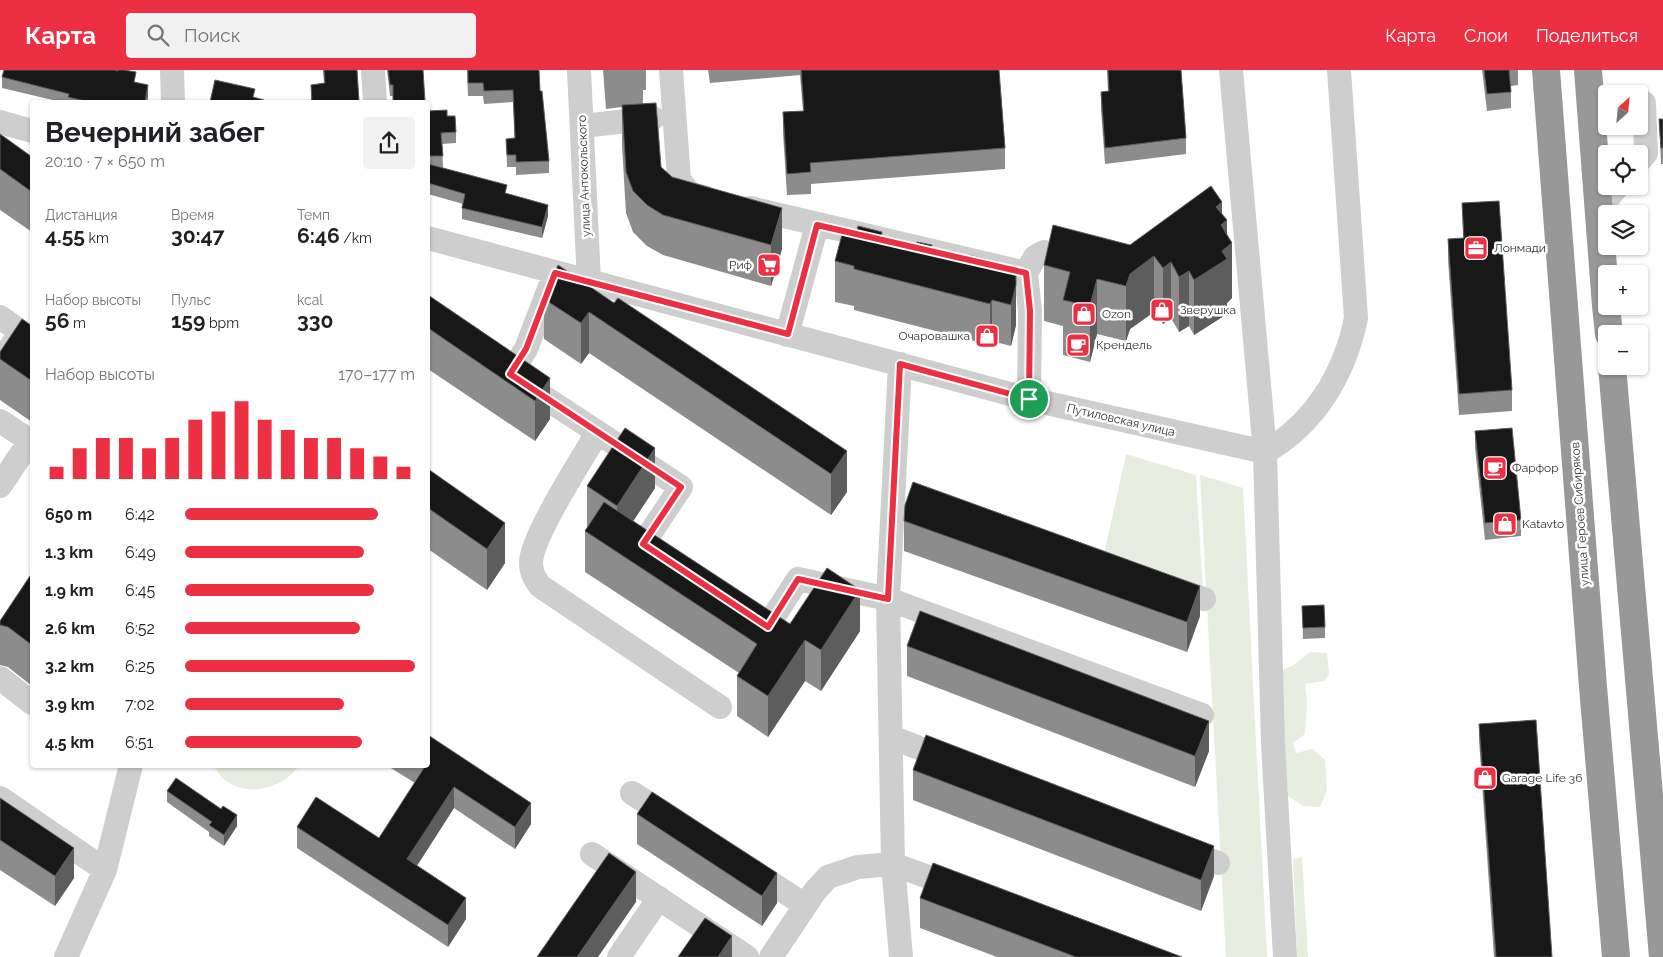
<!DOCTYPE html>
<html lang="ru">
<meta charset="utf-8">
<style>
:root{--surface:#fff;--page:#f2f2f2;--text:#202124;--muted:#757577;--accent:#ec2f42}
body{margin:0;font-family:Raleway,sans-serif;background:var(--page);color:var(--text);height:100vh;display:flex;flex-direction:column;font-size:19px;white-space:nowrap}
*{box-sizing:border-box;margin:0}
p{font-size:16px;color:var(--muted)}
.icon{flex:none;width:28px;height:28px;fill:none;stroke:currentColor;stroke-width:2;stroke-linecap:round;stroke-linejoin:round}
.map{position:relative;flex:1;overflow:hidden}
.panel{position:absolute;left:30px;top:30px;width:400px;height:668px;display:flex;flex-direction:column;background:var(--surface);border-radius:5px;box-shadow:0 1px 4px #0004}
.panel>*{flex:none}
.needle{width:32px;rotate:27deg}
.tools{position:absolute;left:1598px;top:15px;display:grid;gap:10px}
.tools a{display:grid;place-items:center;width:50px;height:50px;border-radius:5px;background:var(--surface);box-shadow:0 1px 4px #0004;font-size:25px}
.pin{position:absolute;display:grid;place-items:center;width:42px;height:42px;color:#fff;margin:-21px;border:2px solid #fff;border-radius:50%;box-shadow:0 1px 5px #0007}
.round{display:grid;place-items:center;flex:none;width:52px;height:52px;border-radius:5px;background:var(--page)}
.summary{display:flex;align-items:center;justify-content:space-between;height:85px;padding:0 15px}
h1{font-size:28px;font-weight:700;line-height:38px}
.metrics{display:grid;grid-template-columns:repeat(3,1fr);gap:8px;height:85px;padding:5px 15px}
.metrics div{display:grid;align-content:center}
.metrics b{font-size:21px;font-weight:700}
.metrics small{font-size:14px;font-weight:400}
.metrics p{font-size:14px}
.chart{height:140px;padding:10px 15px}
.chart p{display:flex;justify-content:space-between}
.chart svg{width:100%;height:90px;margin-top:5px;stroke:var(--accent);stroke-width:6}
ul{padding:0 15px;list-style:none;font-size:16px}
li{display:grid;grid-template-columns:80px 60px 1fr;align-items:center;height:38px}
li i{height:12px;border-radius:6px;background:var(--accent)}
header{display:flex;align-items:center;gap:30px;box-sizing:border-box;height:70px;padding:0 25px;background:var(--accent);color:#fff}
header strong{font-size:24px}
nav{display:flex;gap:28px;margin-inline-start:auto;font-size:18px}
.search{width:350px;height:45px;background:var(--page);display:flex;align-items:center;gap:12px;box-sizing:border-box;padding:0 18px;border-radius:5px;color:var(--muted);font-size:19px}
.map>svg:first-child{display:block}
.green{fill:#e7eedf}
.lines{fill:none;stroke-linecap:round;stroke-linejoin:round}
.minor{stroke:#cecece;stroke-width:24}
.highway{stroke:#989898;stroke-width:28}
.wall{fill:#8c8c8c}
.shaded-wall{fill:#5d5d5d}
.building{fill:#181818;stroke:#5d5d5d}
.route-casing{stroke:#fff;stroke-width:10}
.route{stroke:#ec2f42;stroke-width:6}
.labels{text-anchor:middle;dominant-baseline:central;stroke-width:5;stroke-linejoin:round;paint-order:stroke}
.street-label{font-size:12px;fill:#313131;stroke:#fff}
.poi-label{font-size:12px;fill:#313131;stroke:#fff;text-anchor:start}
</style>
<header>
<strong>Карта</strong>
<div class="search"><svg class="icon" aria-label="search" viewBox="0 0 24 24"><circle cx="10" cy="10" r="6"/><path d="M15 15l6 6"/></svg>Поиск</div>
<nav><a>Карта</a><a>Слои</a><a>Поделиться</a></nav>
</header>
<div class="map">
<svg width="1663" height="887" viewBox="0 0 1663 887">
<rect width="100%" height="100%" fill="#fff"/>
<path class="green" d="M1126 384 1196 405 1203 524 1103 489Z
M1200 405 1243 418 1267 887H1226Z
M1310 582 1327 583 1329 604 1324 611 1305 614 1307 632 1305 664 1293 673 1296 683 1313 679 1325 690 1327 720 1320 737 1303 736 1288 726 1279 601 1292 596Z
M213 695H300C279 724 232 731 213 695Z
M1302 787 1308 887H1297L1293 789Z"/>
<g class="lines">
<path class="minor" d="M172 0 173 32
M373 0 375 32
M579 0 589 212
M671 0 679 109 689 123 703 127
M1231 0 1265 382 1273 673 1285 887
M0 52 32 61
M583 56 653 48
M1639 91 1646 83 1644 33
M750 138 1026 203 1035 187 1044 182 1077 190
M1598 140 1618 116
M428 168 1029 329 1265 382
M1026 203 1030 241 1029 329
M0 247 21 262 0 293
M787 265 817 155
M900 294 888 529 893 794 901 887
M510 304 526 279 555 203
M524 314 681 417 643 474 658 484
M0 351 32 372
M597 363C582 389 532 466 531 492 531 502 534 508 540 516L720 637
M1265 382C1315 354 1345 303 1356 248L1339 0
M0 416 30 371
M1170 517 1204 529
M754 548 767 557 798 509 888 529 1202 645
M0 608 32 633
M891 667 950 690
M632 723 673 749
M0 728 105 800
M1184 780 1218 793
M592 784 747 887
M749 799 805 835
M66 887 105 800 131 695
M619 887 659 828
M771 887 815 821 828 807 858 797 893 794 958 818"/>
<path class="highway" d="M1546 0 1593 617 1616 887
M1588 0 1606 236
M1606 236 1609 264
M1612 296 1663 887"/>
</g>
<path class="wall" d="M323 0H357L359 32H311V15L324 14Z
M387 0H423L425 32H393V26H390Z
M467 0H539L540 21 549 91V103L516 105V97H507L506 69 515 68 513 32 484 34 483 26H468Z
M603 0H646V20H643V34L661 97 672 107 782 179 771 216 663 185 647 176 633 162 626 143 622 76V37L606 39Z
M708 0H999L1005 78V99L811 114V124L787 125 783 63V42L803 41 800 5 710 13Z
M1107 0H1181L1186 68V84L1105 94 1101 39V22H1108Z
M1482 0H1518V15L1511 16V38L1487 41Z
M2 7 136 12 148 26 147 32H61L2 18Z
M428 41 447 46 456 62V73L442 74 443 98 507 124 548 146 542 168 462 149V138L463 134 428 124Z
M1659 49H1663V94H1661Z
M0 64 32 87V162L0 140Z
M1462 133 1512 320V341L1459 345 1448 190V169L1463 168Z
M1222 144 1227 165 1232 228 1227 233V244L1194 265 1189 256 1179 262 1171 248 1163 254 1154 242 1130 259 1126 271 1097 264 1090 292 1063 285V256L1044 251V195L1130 175Z
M882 169 967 191 1008 199 1016 255 1011 276 992 271 990 275 854 240V236L835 232V191Z
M428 225 550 308V349L535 371 428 299Z
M544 229 614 233 847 381V422L831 445 589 283 581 294 544 269Z
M32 256V352L0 330V282Z
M1475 361 1521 450V466L1485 470 1475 378Z
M428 399 505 493 487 520 428 479Z
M587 416 655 418 633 451 790 554 860 561 821 621 805 611 768 667 737 646V606L739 603 585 502V461L588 457 587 456Z
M904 451 1200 546 1187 582 904 481Z
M32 503V616L8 597 0 595V551Z
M1302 536 1325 557V568L1303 569Z
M907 576 1209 681 1195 717 907 606Z
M1479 654 1552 887H1494L1479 670Z
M386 695H428L531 754 515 779 454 738 417 796 466 849 448 877 297 778V757L379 768 415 713Z
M913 700 1214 806 1201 841 913 730Z
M167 721 237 756 224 776 209 766V762L167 732Z
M0 728 74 808 55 836 0 800Z
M637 744 777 833 762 856 637 774Z
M920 828 1182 887H997L920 858Z"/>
<path class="shaded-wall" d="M148 15V26L147 32H145Z
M1222 132V154L1227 150V177L1232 173V228L1227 233V244L1194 265V210L1216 137Z
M548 135V146L542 168V157Z
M782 138V179L771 216V175Z
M1154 186V242L1130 259 1126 271V216L1130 204Z
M1171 192V248L1163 254V198Z
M1016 201V255L1011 276V235Z
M1189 201V256L1179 262V207Z
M1097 209V264L1090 292V236Z
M992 230V271L990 275V234Z
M589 242V283L581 294V253Z
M550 308V349L535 371V331Z
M655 378V418L617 476V436Z
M847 381V422L831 445V404Z
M505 453V493L487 520V479Z
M1200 516V546L1187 582V552Z
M860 520V561L821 621V580Z
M805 570V611L768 667V626Z
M1209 651V681L1195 717V686Z
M454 717V738L407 811V789Z
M531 733V754L515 779V757Z
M237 745V756L224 776V765Z
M1214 776V806L1201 841V810Z
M74 778V808L55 836V806Z
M636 802V832L598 887H577Z
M777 803V833L762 856V826Z
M466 828V849L448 877V855Z
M732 866V887H718Z"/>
<path class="building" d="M4 0H115L118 1V0H124L136 2 134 12 148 15 145 32H89L68 27 69 24 2 7Z
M324 0H357L359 32H312L311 15 325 13Z
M388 0H423L425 32H393V15H390Z
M468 0H539L540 21H542L549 91 516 92V85H507L506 69 515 68 513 20 484 21 483 13H468Z
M801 0H999L1005 78 810 93 811 102 787 104 783 42 804 41Z
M1108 0H1181L1186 68 1105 78 1101 22 1109 21Z
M1484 0H1509L1511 22 1487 24Z
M215 10 255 19 253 27 264 30V32H210Z
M656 33 661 97 672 107 782 138 771 175 663 145 647 135 633 121 626 102 622 35Z
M447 40V46H455L456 62 441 63 443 86H428V41Z
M1659 49H1663V78H1661Z
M0 64 32 87V122L0 99Z
M428 94 507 115 505 123 548 135 542 157 462 138 465 124 428 113Z
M1211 116 1222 132 1216 137 1227 150 1221 155 1232 173 1222 181 1227 189 1194 210 1189 201 1179 207 1171 192 1163 198 1154 186 1130 204 1126 216 1097 209 1090 236 1063 230 1070 202 1044 195 1053 155 1130 175Z
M1499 131 1512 320 1459 324 1448 169 1464 168 1462 133Z
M858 156 882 162 881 168 916 177 917 172 932 175 931 181 967 191 969 185 1008 195 1007 199 1016 201V215L1011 235 992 230 990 234 854 199V196L835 191 844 157 857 161Z
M558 195 614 233 618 228 847 381 831 404 589 242 581 253 544 229Z
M428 225 550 308 535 331 428 258Z
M22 249 32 256V311L0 289V282Z
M625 358 655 378 617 436 587 416Z
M1512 358 1521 450 1485 453 1475 361Z
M428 399 505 453 487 479 428 438Z
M913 412 1200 516 1187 552 904 451 905 435Z
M604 432 790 554 827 498 860 520 821 580 805 570 768 626 737 606 757 574 585 461Z
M32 503V575L8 557 0 555V551Z
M1324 535 1325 557 1303 558 1302 536Z
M920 541 1209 651 1195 686 907 576Z
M1536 650 1552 887H1496L1479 654Z
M428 665 531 733 515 757 454 717 407 789 466 828 448 855 297 757 316 727 379 768 424 698 419 695H428Z
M926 665 1214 776 1201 810 913 700Z
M176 708 221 739 223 736 237 745 224 765 209 755 212 752 167 721Z
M652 722 777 803 762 826 637 744Z
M0 728 74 778 55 806 0 770Z
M609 783 636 802 577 887H537Z
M933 793 1182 887H1076L920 828Z
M705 848 732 866 718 887H678Z"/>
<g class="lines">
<g class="route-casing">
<path id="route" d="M817 155 1026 203 1030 241 1029 329 900 294 888 529 798 509 768 557 643 474 681 417 510 304 526 279 555 203 788 264Z"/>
</g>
<use href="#route" class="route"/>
</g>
<defs>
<g id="office-square" transform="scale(1.25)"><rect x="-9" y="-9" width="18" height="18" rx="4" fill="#ec2f42" stroke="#fff"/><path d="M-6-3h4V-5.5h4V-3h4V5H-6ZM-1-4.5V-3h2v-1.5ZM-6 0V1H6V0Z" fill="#fff"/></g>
<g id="supermarket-square" transform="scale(1.25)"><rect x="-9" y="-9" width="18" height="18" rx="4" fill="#ec2f42" stroke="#fff"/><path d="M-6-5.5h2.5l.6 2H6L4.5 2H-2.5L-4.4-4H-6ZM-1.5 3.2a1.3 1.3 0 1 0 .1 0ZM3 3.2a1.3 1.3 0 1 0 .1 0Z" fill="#fff"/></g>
<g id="shop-square" transform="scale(1.25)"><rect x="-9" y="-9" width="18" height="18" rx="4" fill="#ec2f42" stroke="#fff"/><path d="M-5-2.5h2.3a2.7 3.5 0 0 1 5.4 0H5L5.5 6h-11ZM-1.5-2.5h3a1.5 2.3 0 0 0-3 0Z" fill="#fff"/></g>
<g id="cafe-square" transform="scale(1.25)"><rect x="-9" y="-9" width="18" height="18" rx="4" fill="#ec2f42" stroke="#fff"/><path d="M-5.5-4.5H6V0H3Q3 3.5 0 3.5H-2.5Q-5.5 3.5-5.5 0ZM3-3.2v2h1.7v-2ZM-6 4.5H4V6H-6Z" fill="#fff"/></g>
</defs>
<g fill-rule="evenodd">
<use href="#office-square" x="1476" y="178"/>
<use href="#supermarket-square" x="769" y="195"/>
<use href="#shop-square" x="1162" y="240"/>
<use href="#shop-square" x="1084" y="244"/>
<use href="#shop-square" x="987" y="266"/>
<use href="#cafe-square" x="1078" y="275"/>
<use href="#cafe-square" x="1495" y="398"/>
<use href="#shop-square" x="1505" y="454"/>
<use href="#shop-square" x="1485" y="708"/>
</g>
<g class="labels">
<g class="street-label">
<text transform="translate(584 106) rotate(-92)">улица Антокольского</text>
<text transform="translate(1121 350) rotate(13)">Путиловская улица</text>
<text transform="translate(1580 444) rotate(-94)">улица Героев Сибиряков</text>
</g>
<g class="poi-label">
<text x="1494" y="178">Лонмади</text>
<text x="752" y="195" text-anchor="end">Риф</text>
<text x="1180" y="240">Зверушка</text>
<text x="1102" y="244">Ozon</text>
<text x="970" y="266" text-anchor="end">Очаровашка</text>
<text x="1096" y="275">Крендель</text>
<text x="1512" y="398">Фарфор</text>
<text x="1522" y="454">Katavto</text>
<text x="1502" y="708">Garage Life 36</text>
</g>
</g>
</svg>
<div class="tools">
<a><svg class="needle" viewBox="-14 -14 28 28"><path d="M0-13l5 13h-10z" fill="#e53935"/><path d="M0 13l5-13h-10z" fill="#757577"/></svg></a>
<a><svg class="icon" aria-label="locate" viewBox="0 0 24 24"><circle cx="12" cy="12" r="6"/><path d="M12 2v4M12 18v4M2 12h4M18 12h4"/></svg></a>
<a><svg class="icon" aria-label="layers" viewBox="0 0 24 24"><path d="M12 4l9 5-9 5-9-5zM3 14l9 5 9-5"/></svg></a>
<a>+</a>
<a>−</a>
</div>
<div class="pin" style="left:1029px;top:329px;background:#1e9e55"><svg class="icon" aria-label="arrive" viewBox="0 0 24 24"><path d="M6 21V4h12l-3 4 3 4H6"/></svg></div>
<section class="panel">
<div class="summary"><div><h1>Вечерний забег</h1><p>20:10 · 7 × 650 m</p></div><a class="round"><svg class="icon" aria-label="share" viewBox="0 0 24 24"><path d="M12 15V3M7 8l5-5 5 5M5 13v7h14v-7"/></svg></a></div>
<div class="metrics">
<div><p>Дистанция</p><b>4.55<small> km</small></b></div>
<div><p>Время</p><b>30:47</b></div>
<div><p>Темп</p><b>6:46<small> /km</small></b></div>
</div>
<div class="metrics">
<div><p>Набор высоты</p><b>56<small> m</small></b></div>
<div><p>Пульс</p><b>159<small> bpm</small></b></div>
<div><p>kcal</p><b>330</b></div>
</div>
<div class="chart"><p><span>Набор высоты</span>170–177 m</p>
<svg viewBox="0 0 160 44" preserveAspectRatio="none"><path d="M5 44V38M15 44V29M25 44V24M35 44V24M45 44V29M55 44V24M65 44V15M75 44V11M85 44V6M95 44V15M105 44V20M115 44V24M125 44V24M135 44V29M145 44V33M155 44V38"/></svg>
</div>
<ul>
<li><b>650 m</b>6:42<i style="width:84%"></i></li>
<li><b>1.3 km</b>6:49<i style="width:78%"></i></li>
<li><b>1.9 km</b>6:45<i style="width:82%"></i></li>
<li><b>2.6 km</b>6:52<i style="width:76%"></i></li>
<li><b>3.2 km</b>6:25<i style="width:100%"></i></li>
<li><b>3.9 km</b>7:02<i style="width:69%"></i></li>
<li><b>4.5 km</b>6:51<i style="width:77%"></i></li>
</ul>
</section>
</div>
